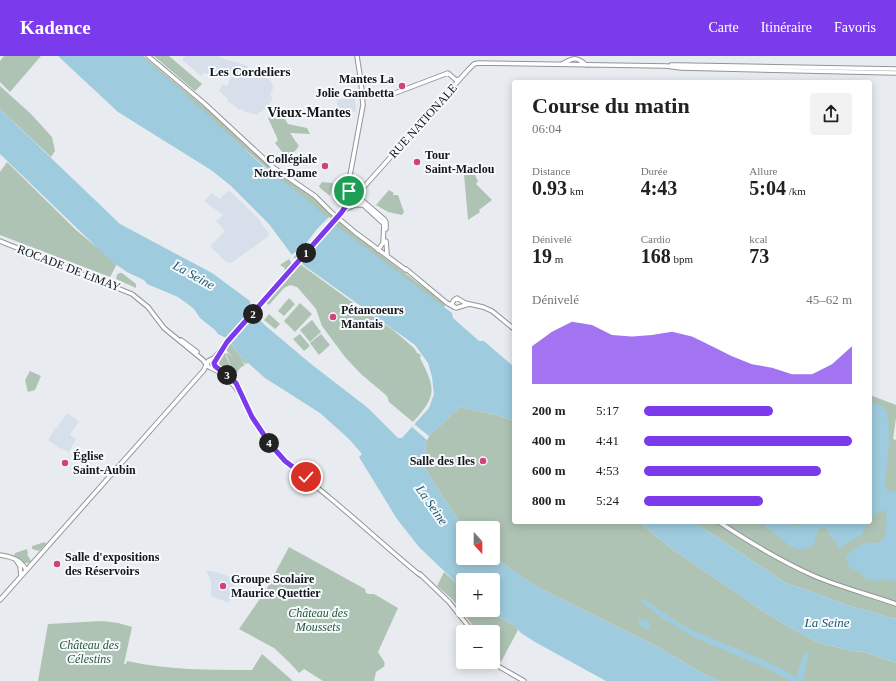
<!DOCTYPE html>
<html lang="fr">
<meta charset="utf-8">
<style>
:root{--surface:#fff;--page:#f2f2f2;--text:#222;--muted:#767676;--accent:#7c3aed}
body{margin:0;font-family:Georgia,serif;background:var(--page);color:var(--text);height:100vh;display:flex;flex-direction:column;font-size:15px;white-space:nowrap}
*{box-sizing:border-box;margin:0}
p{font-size:13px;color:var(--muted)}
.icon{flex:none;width:22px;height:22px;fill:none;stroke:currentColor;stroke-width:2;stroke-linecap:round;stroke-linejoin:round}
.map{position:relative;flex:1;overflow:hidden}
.side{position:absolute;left:512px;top:24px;width:360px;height:444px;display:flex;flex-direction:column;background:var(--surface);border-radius:4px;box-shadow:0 2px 10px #0003}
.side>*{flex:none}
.needle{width:26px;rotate:159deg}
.buttons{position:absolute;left:456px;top:465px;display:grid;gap:8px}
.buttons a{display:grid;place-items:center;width:44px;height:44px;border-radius:4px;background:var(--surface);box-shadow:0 2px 10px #0003;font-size:20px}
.pin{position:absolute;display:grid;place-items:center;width:34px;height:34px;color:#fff;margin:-17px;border:2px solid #fff;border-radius:50%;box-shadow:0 1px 4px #0007}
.km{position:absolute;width:20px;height:20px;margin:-10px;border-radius:50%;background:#222;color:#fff;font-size:11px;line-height:20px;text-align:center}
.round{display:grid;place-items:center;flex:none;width:42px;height:42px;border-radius:4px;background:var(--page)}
.head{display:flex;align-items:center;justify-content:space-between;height:68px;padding:0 20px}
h1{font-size:22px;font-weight:700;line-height:30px}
.figures{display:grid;grid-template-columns:repeat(3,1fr);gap:6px;height:68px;padding:4px 20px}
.figures div{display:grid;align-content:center}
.figures b{font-size:20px;font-weight:700}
.figures small{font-size:11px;font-weight:400}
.figures p{font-size:11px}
.chart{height:112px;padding:8px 20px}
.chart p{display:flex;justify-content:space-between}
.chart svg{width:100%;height:72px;margin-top:4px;fill:var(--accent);opacity:.7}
ul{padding:0 20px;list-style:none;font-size:13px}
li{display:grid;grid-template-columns:64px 48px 1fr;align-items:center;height:30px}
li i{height:10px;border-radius:5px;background:var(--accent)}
header{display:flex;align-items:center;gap:24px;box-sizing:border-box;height:56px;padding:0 20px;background:var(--accent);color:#fff}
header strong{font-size:19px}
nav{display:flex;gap:22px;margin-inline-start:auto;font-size:14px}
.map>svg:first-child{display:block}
.built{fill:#d7e0ea}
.green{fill:#aec3b3}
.water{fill:#9ecbdd}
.pier{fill:#e8ecf0}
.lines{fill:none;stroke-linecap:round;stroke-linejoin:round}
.secondary-casing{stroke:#929599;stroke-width:5.5}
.secondary{stroke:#fff;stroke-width:3.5}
.secondary-bridge-casing{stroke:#929599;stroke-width:5.5;stroke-linecap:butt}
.secondary-bridge{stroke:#fff;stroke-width:3.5}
.route-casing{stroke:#fff;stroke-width:8}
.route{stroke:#7c3aed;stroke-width:5}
.poi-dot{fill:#cf4376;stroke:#f6f9fe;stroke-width:1.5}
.labels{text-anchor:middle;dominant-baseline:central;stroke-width:4;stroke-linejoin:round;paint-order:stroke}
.poi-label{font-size:12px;font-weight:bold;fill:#151618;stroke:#f6f9fe;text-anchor:start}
.street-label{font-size:12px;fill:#151618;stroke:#f6f9fe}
.park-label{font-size:12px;font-style:italic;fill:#235834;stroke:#f6f9fe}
.neighbourhood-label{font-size:13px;font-weight:bold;fill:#151618;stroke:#f6f9fe}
.water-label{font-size:13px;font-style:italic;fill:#20596d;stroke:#f6f9fe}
.quarter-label{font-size:14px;font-weight:bold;fill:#151618;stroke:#f6f9fe}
</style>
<header>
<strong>Kadence</strong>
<nav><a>Carte</a><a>Itinéraire</a><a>Favoris</a></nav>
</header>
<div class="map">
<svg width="896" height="625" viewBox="0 0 896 625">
<rect width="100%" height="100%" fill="#e8ecf0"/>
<path class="built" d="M185 0H218L222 2 248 10 245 17 225 20 203 17 201 20 182 4Z
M262 17 266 19 274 31 270 38 273 41 271 43 272 45 269 47 270 49 256 59 248 56H246L241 53 239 54 237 52 227 45 228 43 219 35 223 28 227 30 231 21Z
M344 40H355L356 56 343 55V59L338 61 337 59V43H344Z
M229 134 258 162 269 178V180L231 207H229L225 205 210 190 225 175 216 165 223 159 204 145 211 137 220 143Z
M67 357 79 365 70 379 76 383 69 396 58 391 48 384 56 371 65 376 57 371Z
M206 514 212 515 236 522 229 547 211 540V526Z"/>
<path class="green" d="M4 0H41L10 36 0 26V5Z
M136 0H143L220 64 263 104 281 120 312 141 352 177 446 248 443 252 339 174Z
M154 0H169L202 28 195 35Z
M0 30 31 58 52 81 55 95 51 101 0 53Z
M281 56 288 68 307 72 310 78 290 77 299 90 295 95 286 101 275 87 278 84 268 62Z
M7 106 76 174 117 208 110 221 0 179V116Z
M456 115 475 116 474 117 478 125 476 128 492 144 479 154 480 156 468 164 464 118H456Z
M322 126 333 127 330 140 320 132 319 130Z
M389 134 394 137 393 138V139H398L404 156 402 159 388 156 376 149Z
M289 203 292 208 286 215 284 213 285 212 280 209Z
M300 208 359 251 392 273 414 292 417 297 421 299 420 302C436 333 437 340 413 366L389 346 387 340 361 318 345 301 322 270 316 253 311 247 297 231 290 229 284 232 269 249 266 247Z
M119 217H122L136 228V232L116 223 117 219Z
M289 242 295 248 284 260 278 255Z
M300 247 312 258 295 276 284 265Z
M269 258 280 268 275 273 264 264Z
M312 264 321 276 310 286 300 274Z
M300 278 310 290 304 295 293 283Z
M321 278 330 289 319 299 310 287Z
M230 286 239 299 248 307 246 308 241 304 245 309 240 312 235 320 226 298 228 297 234 302 226 294Z
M224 296H225C226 304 234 312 233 321L220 310 218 305Z
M30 315 41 320 35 334 28 336 25 324Z
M870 339 896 349V362L893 383 896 384V563L850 550 784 526 694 466H870Z
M460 351C477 356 498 357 514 366V466H639L668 490 761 554 789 571 819 587 853 595 864 596 896 607V625H721L705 619 660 592 539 532 505 509 493 499V472H464L440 437 424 410 426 386 429 380Z
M45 486 46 488 39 495 32 493V490Z
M289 491 365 533 366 537 369 538H374L398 552 378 596 385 607 384 608 385 610 376 616 374 625H323L304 613 299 617 290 607 274 592 239 573 266 534Z
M27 493 28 497 27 498 31 505 28 507H24L14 500 15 497Z
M444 516 463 533V554H487L515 570 518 574 501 606 493 597V576H478L452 543 437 530Z
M102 565 118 567 132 571 124 608H126L127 605C167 614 210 614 252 614L262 598 293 625H38L48 568Z"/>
<path class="water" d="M58 0H141L183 36 265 112 304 141 334 168 452 257 453 262 479 285H484L514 311V366C498 357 477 356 460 351L429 380 426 386 424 410 440 437 464 472 463 502H493V499L505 509 539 532 660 592 705 619 721 625H606L535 586 521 577 515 570 487 554H493V524H463V533L419 491 397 463 359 401 362 398 349 383 320 357 265 322 239 299 231 287 224 281 218 278 215 274 200 262 194 253 189 249 178 241 147 228 144 224 127 216 111 205 0 98V53L120 168 212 217 250 245V255L267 271 311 308 368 352 398 382H402L429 352 434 338 432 321 428 307 415 289 295 203 269 168 230 129 211 114 118 56Z
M870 348C874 347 879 347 882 350 895 360 887 412 885 427 885 434 889 438 896 434V526L885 523 875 525 866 523 859 516 849 511 846 503C848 497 851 495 856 492 859 490 863 487 867 487 870 486 874 487 877 487 889 484 886 465 886 456L885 454 875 458 870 464Z
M639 466H694L784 526 850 550 896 563V607L864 596 853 595 819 587 789 571 761 554 668 490Z
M765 466H796L795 469 798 471 802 466H868L862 479 847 487 841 493 838 492 835 484 831 482 827 473 822 471 818 474 814 488C794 504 781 478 766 472Z
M642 542 679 567 699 577 775 609 797 622 798 613 804 598 809 596 803 625H791L766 612 693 581 660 561 640 545Z
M638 563H643L649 565 650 570 648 573C642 571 638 570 638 563Z"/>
<path class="pier" d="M329 161 331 162 308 190 301 196 292 202 290 200 304 190 317 173Z
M332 163 336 167 300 208 295 205Z
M414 368 429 380 427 384 412 371Z"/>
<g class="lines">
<g class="secondary-casing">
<path id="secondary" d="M148 0 204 47 274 112 315 140 331 156 356 177 406 214
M562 8C573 2 576 0 586 9
M671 9H678L896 13
M362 38 390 39 448 17 456 24 460 23
M348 132 350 137 384 168 383 187 378 194
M356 139 384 163 386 166V173
M348 146V130L363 49 361 26 357 0
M346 153 355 149H363
M339 159 468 14 474 8 478 7 666 10 681 12 896 17
M0 185 132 238 148 251 164 272 203 304 206 308
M386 185 387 198
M406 213 447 247 454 251
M469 248 456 252 453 250 452 247 454 244 457 242 465 247 483 251 492 255 514 273
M181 284 197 296
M210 304 214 307V310L211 312 207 310 208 305 214 302 293 212
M214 307 222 296
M214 308 234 324 239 333
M211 312C242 324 251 365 271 390 288 410 310 425 330 442 359 466 386 491 415 515L420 519
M719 466C749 486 779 504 812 519 839 531 868 538 896 548
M0 499C11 501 21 503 26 514
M16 504 20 510 21 520
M420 518 449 546 473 576
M0 544 204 314 206 309
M491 606 524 625"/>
</g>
<use href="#secondary" class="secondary"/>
<g class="secondary-bridge-casing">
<path id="secondary-bridge" d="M293 212 339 159"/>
</g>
<use href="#secondary-bridge" class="secondary-bridge"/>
</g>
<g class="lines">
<g class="route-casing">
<path id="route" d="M306 421 285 405 270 388 252 361 236 327 215 310 214 307 227 286 341 157 353 140 349 135"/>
</g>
<use href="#route" class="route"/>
</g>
<g class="poi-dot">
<circle cx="402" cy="30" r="4"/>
<circle cx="417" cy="106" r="4"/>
<circle cx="325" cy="110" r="4"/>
<circle cx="333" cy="261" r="4"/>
<circle cx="483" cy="405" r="4"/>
<circle cx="65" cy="407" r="4"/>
<circle cx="57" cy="508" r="4"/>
<circle cx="223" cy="530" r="4"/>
</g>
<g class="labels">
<g class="poi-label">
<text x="394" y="23" text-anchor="end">Mantes La<tspan x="394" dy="14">Jolie Gambetta</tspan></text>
<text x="425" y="99">Tour<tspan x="425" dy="14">Saint-Maclou</tspan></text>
<text x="317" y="103" text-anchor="end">Collégiale<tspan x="317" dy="14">Notre-Dame</tspan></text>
<text x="341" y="254">Pétancoeurs<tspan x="341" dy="14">Mantais</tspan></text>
<text x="73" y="400">Église<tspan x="73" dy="14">Saint-Aubin</tspan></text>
<text x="475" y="405" text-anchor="end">Salle des Iles</text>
<text x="65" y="501">Salle d'expositions<tspan x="65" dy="14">des Réservoirs</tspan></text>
<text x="231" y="523">Groupe Scolaire<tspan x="231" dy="14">Maurice Quettier</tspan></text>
</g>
<g class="street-label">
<text transform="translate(423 65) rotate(-48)">RUE NATIONALE</text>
<text transform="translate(69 212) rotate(21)">ROCADE DE LIMAY</text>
</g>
<g class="park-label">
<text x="318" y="557">Château des<tspan x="318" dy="14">Moussets</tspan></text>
<text x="89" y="589">Château des<tspan x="89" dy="14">Célestins</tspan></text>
</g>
<g class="neighbourhood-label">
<text x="250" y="15">Les Cordeliers</text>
</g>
<g class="water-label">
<text transform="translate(194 219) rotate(29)">La Seine</text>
<text transform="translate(432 449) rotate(55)">La Seine</text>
<text x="827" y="566">La Seine</text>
</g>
<g class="quarter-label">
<text x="309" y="56">Vieux-Mantes</text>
</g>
</g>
</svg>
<div class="buttons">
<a><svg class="needle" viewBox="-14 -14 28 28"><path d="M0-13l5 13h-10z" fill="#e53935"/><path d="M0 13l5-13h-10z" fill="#767676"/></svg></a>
<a>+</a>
<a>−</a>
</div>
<div class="pin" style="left:349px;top:135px;background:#1e9e55"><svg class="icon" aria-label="arrive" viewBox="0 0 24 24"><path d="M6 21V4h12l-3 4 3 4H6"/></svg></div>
<div class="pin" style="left:306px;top:421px;background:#d93025"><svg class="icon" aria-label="check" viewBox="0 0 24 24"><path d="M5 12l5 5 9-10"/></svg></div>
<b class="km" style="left:306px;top:197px">1</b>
<b class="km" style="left:253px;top:258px">2</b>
<b class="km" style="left:227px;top:319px">3</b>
<b class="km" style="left:269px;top:387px">4</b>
<section class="side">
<div class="head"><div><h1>Course du matin</h1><p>06:04</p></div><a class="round"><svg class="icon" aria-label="share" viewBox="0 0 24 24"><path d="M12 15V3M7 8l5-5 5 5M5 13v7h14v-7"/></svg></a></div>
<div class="figures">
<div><p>Distance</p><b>0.93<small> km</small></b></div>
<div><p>Durée</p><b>4:43</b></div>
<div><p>Allure</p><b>5:04<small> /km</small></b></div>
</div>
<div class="figures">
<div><p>Dénivelé</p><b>19<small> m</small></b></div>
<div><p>Cardio</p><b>168<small> bpm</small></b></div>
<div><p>kcal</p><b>73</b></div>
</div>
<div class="chart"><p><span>Dénivelé</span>45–62 m</p>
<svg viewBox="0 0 160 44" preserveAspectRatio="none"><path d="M0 44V21L10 12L20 6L30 8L40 14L50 15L60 14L70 12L80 15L90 21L100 27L110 32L120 34L130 38L140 38L150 32L160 21V44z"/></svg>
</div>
<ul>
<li><b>200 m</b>5:17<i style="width:62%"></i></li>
<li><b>400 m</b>4:41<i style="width:100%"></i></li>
<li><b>600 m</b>4:53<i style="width:85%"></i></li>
<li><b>800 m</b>5:24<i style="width:57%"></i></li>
</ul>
</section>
</div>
